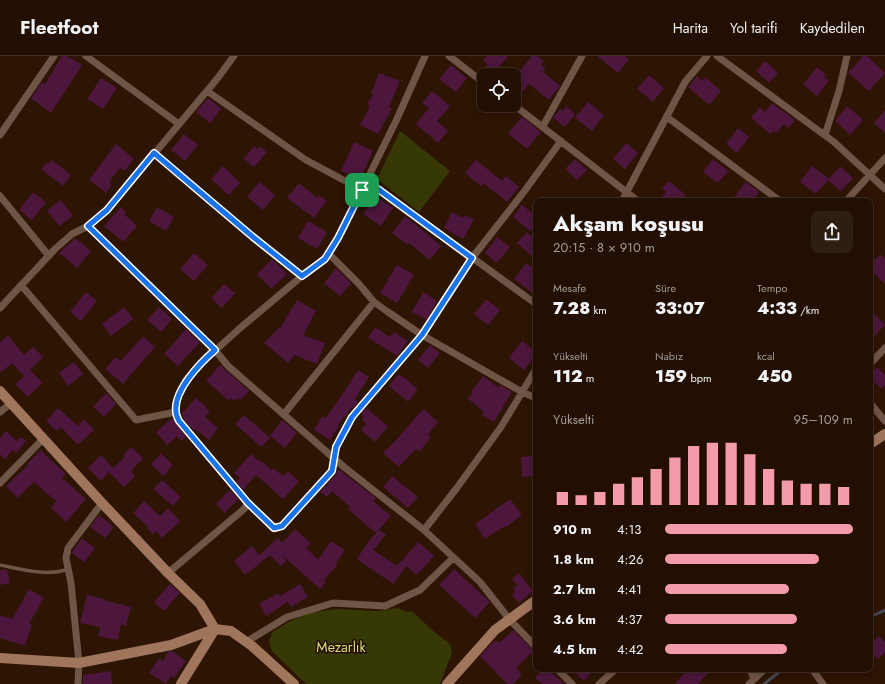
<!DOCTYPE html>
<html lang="tr">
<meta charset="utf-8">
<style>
:root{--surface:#220f02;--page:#2e1d11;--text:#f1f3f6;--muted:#a29c99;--line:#3f2f24;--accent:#f39aab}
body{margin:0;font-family:Jost,sans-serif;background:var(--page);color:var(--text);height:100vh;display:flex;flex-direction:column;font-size:15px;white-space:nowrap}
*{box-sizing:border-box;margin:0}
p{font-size:13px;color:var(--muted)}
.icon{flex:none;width:22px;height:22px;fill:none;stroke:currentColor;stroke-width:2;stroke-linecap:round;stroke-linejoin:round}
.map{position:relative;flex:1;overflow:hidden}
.drawer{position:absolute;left:533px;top:142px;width:340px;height:474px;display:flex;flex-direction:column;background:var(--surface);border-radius:8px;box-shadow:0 2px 10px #0003,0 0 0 1px var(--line)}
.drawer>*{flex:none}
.fabs{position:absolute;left:477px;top:12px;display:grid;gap:8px}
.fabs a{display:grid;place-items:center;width:44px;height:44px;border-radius:8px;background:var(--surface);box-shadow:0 2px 10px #0003,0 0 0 1px var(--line);font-size:20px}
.pin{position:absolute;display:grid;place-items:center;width:34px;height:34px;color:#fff;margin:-17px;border-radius:8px;box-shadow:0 2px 6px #0006}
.round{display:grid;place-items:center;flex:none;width:42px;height:42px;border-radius:8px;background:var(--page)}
.head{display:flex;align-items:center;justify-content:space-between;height:68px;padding:0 20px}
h1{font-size:22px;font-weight:800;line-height:30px}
.metrics{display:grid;grid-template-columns:repeat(3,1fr);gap:6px;height:68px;padding:4px 20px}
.metrics div{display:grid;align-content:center}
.metrics b{font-size:17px;font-weight:800}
.metrics small{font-size:11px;font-weight:400}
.metrics p{font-size:11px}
.chart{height:112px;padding:8px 20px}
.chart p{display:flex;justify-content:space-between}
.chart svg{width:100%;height:72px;margin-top:4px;stroke:var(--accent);stroke-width:6}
ul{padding:0 20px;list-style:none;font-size:13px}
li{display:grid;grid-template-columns:64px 48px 1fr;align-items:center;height:30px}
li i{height:10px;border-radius:5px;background:var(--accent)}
header{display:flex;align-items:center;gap:24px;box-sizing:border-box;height:56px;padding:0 20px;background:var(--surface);border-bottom:1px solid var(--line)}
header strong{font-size:19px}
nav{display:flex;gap:22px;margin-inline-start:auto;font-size:14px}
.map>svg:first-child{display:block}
.green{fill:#363806}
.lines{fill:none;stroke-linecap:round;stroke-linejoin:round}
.stream{stroke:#484955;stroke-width:3}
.building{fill:#4d163d}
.lane{stroke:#6f5545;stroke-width:3.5}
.street{stroke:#6f5545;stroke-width:7}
.secondary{stroke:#9f755b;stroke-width:10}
.route-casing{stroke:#fff;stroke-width:8}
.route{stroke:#1a73e8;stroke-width:5}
.labels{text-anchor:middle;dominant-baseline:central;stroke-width:3;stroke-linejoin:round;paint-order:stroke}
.park-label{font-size:14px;fill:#dadf78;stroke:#230b00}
</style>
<header>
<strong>Fleetfoot</strong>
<nav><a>Harita</a><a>Yol tarifi</a><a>Kaydedilen</a></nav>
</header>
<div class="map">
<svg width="885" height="628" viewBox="0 0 885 628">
<rect width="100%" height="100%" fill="#2d1403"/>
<path class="green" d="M400 75 450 115 419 156 377 123Z
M398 552 407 556 412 555 432 574 450 588 452 597 440 628H306L272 595 269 586 272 576 292 564 312 556 339 553 376 555Z"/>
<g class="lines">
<path class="stream" d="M870 561 885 554
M764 628 783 613"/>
</g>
<path class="building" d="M62 0H67L82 9 51 57 31 42 42 26 45 28Z
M487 0H508L494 17 486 10 487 8 483 4Z
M532 0H537L544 5 541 9 546 13 543 16 560 30 549 44 529 28 520 39 514 34V22Z
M597 0H625L629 3 618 17Z
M863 0H867L885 17 869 35 848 17Z
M765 5 778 17 769 27 756 15Z
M451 9 467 22 456 36 439 23Z
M817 11 826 19 824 20 829 25 817 40 803 28Z
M379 17 400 25 389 51 392 52 378 78 360 69 370 50 367 48 373 38 371 37Z
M649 19 664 32 653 46 637 33Z
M697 20 702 25 705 21 721 35 709 49 688 31Z
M101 22 117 32 103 53 87 43Z
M432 35 450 50 437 65 448 75 438 87 416 68 429 52 422 47Z
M208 42 221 53 210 67 196 56Z
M588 46 604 59 592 75 575 62Z
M772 47 795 64 789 72 784 68 776 77 773 75 770 78 751 62 760 51 765 56Z
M566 50 575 58 565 71 553 62 560 53 563 55Z
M847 50 863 64 850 79 835 65Z
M885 54V77L874 67Z
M522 61 541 76 527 93 508 78Z
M738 72 749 81 737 97 726 88Z
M184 78 198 89 185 105 171 94Z
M354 86 373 95 360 124 341 115Z
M626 87 638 97 625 113 613 103Z
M116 88 134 103 125 115 120 112 109 126 112 129 106 137 89 124Z
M254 90 258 93 260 91 267 96 254 111 244 103Z
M575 103 587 114 577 124 565 113Z
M713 103 728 115 718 127 703 116Z
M52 104 71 119 63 130 41 113 46 107 48 108Z
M476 104 502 125 506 120 519 131 507 146 483 127 481 130 465 117Z
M223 110 240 127 229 139 211 123Z
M812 110 829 123 816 138 800 126Z
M840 110 853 122 841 135 828 124Z
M669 125 686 139 681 145H658L666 136 662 133Z
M259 126 275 139 263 154 247 141Z
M746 126 759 136 752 145H731Z
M299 127 317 142 319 139 327 145 314 162 287 142Z
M33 136 46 146 32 164 19 154Z
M375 140 393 152 381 170 363 158Z
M61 144 73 160 59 170 47 154Z
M522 149 536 160V168L530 175 513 161Z
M121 151 126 156 124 158 137 170 123 186 104 170Z
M157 151 174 161 166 175 149 165Z
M452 156 463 162 465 159 474 164 463 183 444 172Z
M405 160 441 190 430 204 409 187 408 189 392 177Z
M308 165 327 176 317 193 298 182Z
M527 176 536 184V204L517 187Z
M497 181 510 191 497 207 485 197Z
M75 182 91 195 77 212 59 197Z
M194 197 208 209 194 225 180 213Z
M880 198 885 203V228L870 214V209Z
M272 203 287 218 271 233 257 218Z
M526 207 536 214V240L514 223Z
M397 209 414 219 397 247 380 237Z
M336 212 351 227 340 240 324 227Z
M224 228 235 237 222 252 211 242Z
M86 236 97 245 81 265 70 256Z
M423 236 437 245 426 264 412 256Z
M486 243 500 254 488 269 474 258Z
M297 244 316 255 303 279 325 287 317 308 294 299 288 307 264 287 279 271 280 272Z
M124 251 133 263 111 280 102 268Z
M159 251 172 263 161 276 147 264Z
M870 253 885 269 870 284Z
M375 271 390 281 394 276 408 285 397 300 368 282Z
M186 273 200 286 178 310 164 298Z
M8 279 24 299 33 291 43 301 30 314 43 327 28 341 15 328 24 320 12 307 0 317V286Z
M143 280 155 291 123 328 105 313 116 301 121 305Z
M522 285 536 296V299L524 314 509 302Z
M430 289 440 297 428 312 418 304Z
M74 306 83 318 68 330 59 317Z
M220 309 249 335 241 344 238 342 235 345 231 342 228 344 206 325Z
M877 311 885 319V329L882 333 870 322V318Z
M358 314 369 321 355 343 359 346 353 352 352 351 338 369 339 370 330 384 314 374 322 360 325 362 338 345Z
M399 318 418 333 408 346 389 330Z
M483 320 499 332 500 329 512 336 494 366 482 359 484 356 468 343 473 337 471 336Z
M106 337 116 348 104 361 93 351Z
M196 342 210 355 205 361 218 372 209 384 195 373 193 374 183 363 182 357Z
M58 352 78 370 84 363 94 374 78 389 61 371 57 375 46 365Z
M366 352 388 370 375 386 361 374 366 368 362 364 364 362 361 359Z
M423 353 438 366 428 378 431 381 419 396 416 393 399 411 383 397 397 383Z
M244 359 270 382 261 391 235 368Z
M172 362 186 381 181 385 177 380 167 389 156 376Z
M282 364 297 377 285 392 270 380Z
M6 375 17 385 21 381 26 385 16 397 13 394 5 403 0 398V382Z
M131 391 143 402 131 415 135 420 124 431 109 416 101 425 88 412 101 399 113 412 125 401 123 399Z
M40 394 66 418 62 422 86 443 66 466 51 452 56 445 34 426 17 442 6 430 28 409 27 408Z
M161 397 173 409 163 420 151 408Z
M251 398 259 405 260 404 272 414 273 412 283 420 288 415 299 425 283 443 256 419 243 434 236 425 240 422 234 417Z
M536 400V420L522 421 521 401Z
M338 413 376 442 373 445 391 460 376 477 348 453 350 451 332 435 327 441 320 436 336 418Z
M392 420 418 441 408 452 383 431Z
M162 424 181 441 173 450 153 433Z
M230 433 238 443 225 457 216 448Z
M510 443 522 459 506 471 505 470 485 483 475 468Z
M144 445 160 460 168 452 180 465 162 482 156 475 153 478 147 472 148 471 133 457Z
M99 459 114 471 105 482 90 471Z
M295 473 311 488 306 492 318 504 331 485 345 494 336 507 338 508 324 524 326 526 320 533 283 500 286 505 281 510 270 499 245 519 234 505 252 490 259 499 278 482 282 487Z
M379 474 386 479 373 494 397 510 418 486 434 500 417 519 406 510 393 528 357 503 368 486Z
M82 482 95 492 84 506 72 497 73 494Z
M5 513 7 514 10 527 0 529V514Z
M454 513 490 546 475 562 439 529Z
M519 517 533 535 519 547 512 539 515 536 513 533 517 529 512 523Z
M170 528 180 537 164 555 154 546Z
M300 528 308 541 291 551 288 546 266 560 259 548 278 537 280 540Z
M29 533 44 542 29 568 32 569 25 590 0 582V559L12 563Z
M87 539 105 543 104 544 131 551 126 570 121 568 118 584 98 580 100 571 80 567Z
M513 574 534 595 516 612 522 619 513 628H507L480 600 495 584 499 587Z
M879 580 885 586V596L878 603 870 595V588Z
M172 595 186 605 174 622 171 620 166 628 149 617 159 602 163 605 168 596Z
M543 613H548L564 628H542L535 622Z
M570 613H594L584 625Z
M690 613H712L698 628H675L684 617 685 618Z
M111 615 112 628H83V619Z"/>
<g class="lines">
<path class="lane" d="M0 509C21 513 47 521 68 513"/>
<path class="street" d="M86 0 179 68
M449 0 484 27
M717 0 834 86 885 133
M207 35 306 104 362 134 378 133 536 248
M514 49 638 145
M667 61 780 145
M543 70 582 0
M0 79 54 0
M825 79 839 35 847 0
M154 97 253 181 302 220
M0 140 49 200
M622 145 685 26 707 0
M846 145 885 102
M88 170 215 294 228 310 344 411 424 474 480 526 510 564 536 591
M328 197 359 228 374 246 388 256 422 279 522 336 536 342
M21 229 136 364 176 356
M0 252 55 193 72 178 88 170 107 154 217 23 234 0
M870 308 885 292
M870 347 885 365
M0 356 11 347
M284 358 374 246
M0 427 43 383
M248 447 274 473 282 470 332 415 336 391 352 361 422 279 472 202 523 137 561 85
M424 474 456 433 501 371 536 313
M168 517 244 453 248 447 179 365 176 356 177 344 186 324 207 302 239 273 302 220 325 203 338 182 362 134 396 65 425 0
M246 586 287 561 333 547 385 550 420 534 453 502
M557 613 572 628
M750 613 754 623
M812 613 823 628
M78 628 79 607 71 527 66 502 68 492 102 447
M599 628 616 613
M749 628 765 613"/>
<path class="secondary" d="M0 335 102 447 168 517 200 548 215 573 181 628
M870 388 885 378
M0 602 79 607 171 589 215 573 231 575 252 590 294 628
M447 628 495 574 536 544"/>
</g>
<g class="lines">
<g class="route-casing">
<path id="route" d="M154 97 253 181 302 220 325 203 338 182 362 134 378 133 472 202 422 279 352 361 336 391 332 415 282 470 274 472 248 447 179 365C178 363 176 359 176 356 173 335 200 307 215 294L88 170 107 154Z"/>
</g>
<use href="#route" class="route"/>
</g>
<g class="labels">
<g class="park-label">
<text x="341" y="591">Mezarlık</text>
</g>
</g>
</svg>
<div class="fabs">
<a><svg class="icon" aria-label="locate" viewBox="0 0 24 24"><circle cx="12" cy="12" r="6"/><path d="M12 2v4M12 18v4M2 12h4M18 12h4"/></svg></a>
</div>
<div class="pin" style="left:362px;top:134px;background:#1e9e55"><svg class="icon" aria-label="arrive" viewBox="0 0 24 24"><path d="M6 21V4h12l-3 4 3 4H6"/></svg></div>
<section class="drawer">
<div class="head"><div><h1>Akşam koşusu</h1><p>20:15 · 8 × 910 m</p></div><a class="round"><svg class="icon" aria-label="share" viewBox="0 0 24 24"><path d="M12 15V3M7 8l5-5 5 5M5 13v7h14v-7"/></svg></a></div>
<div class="metrics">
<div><p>Mesafe</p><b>7.28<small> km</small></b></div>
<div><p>Süre</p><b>33:07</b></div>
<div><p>Tempo</p><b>4:33<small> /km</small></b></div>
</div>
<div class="metrics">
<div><p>Yükselti</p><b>112<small> m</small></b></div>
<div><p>Nabız</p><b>159<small> bpm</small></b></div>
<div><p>kcal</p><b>450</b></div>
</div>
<div class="chart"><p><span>Yükselti</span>95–109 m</p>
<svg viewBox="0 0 160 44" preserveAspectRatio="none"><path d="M5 44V36M15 44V38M25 44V36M35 44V31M45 44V27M55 44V22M65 44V15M75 44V8M85 44V6M95 44V6M105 44V13M115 44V22M125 44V29M135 44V31M145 44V31M155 44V33"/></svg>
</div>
<ul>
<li><b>910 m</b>4:13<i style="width:100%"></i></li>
<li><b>1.8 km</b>4:26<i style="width:82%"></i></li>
<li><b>2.7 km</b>4:41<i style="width:66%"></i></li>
<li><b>3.6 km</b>4:37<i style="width:70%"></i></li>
<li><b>4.5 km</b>4:42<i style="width:65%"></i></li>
</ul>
</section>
</div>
